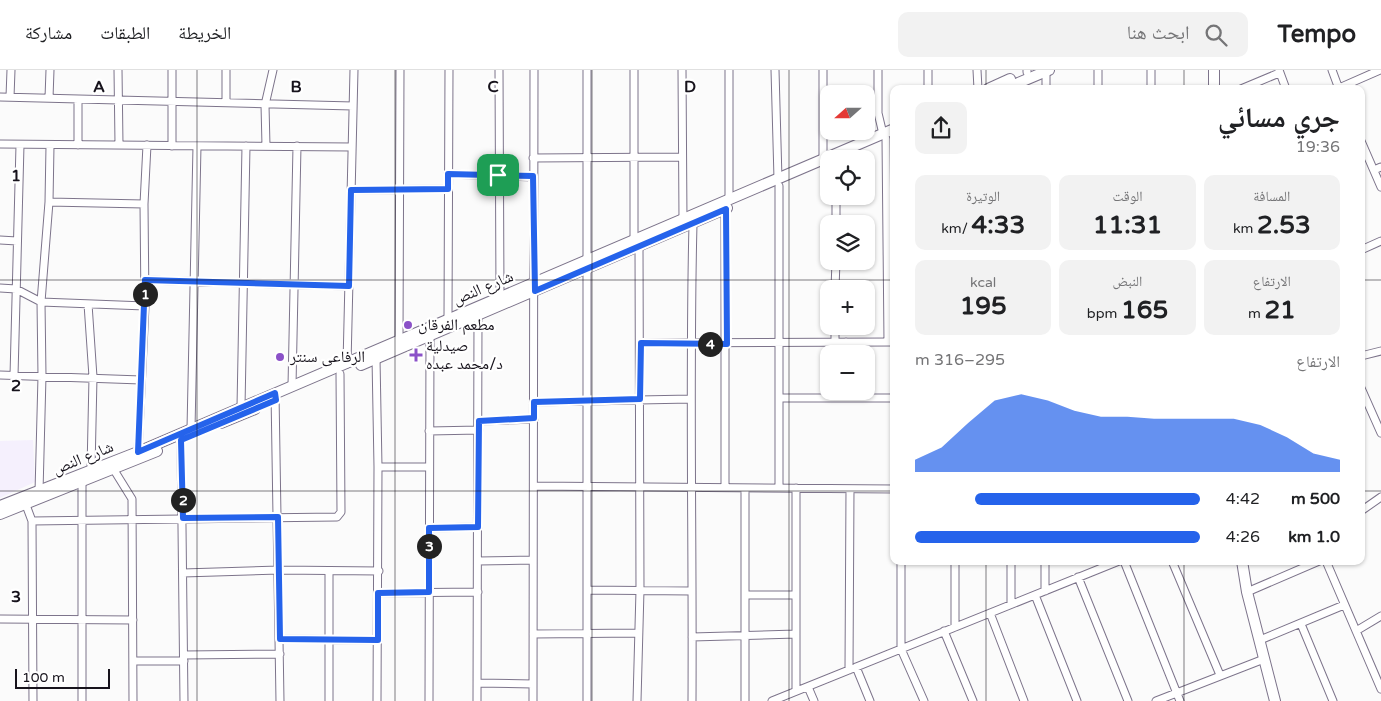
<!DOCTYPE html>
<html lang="ar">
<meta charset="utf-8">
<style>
:root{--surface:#fff;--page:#f2f2f2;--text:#202124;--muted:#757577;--line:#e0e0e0;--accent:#2563eb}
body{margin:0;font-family:"Varela Round","Noto Naskh Arabic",sans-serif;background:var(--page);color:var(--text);direction:rtl;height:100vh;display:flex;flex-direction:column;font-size:19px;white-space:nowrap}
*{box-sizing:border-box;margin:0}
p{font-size:16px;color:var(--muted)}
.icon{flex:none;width:28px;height:28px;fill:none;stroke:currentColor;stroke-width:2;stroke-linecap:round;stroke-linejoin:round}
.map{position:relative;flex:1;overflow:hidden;direction:ltr}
.details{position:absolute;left:890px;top:15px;width:475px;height:480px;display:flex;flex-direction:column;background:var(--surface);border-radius:10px;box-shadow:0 1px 4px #0004;direction:rtl}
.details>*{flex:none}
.needle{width:32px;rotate:249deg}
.buttons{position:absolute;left:820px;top:15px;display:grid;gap:10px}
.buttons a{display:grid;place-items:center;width:55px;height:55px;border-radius:10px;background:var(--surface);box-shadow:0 1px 4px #0004;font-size:25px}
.scale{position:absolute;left:15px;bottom:12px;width:95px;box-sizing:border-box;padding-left:5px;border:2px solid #17131c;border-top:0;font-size:14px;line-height:18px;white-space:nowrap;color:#17131c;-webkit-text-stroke:4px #fff;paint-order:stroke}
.pin{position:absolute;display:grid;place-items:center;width:42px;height:42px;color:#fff;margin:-21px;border-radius:10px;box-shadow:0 2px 8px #0006}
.km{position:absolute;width:25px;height:25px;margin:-12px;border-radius:50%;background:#222;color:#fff;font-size:14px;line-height:25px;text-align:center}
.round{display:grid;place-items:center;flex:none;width:52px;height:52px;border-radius:10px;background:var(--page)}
.overview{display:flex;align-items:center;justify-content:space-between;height:85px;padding:0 25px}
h1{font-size:28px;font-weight:700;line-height:38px}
.figures{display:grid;grid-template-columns:repeat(3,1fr);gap:8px;height:85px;padding:5px 25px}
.figures div{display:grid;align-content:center;border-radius:10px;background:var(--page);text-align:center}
.figures b{font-size:25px;font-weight:700}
.figures small{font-size:14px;font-weight:400}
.figures p{font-size:14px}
.chart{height:140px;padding:10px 25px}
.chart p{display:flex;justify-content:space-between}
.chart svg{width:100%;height:90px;margin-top:5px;fill:var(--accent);opacity:.7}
ul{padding:0 25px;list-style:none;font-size:16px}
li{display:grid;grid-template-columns:80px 60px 1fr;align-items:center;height:38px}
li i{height:12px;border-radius:6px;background:var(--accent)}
header{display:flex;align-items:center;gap:30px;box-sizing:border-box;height:70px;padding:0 25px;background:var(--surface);border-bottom:1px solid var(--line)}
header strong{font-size:24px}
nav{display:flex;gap:28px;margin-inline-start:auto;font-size:18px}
.search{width:350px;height:45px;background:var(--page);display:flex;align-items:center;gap:12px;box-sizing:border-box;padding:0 18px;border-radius:10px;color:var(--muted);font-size:19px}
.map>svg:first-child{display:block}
.built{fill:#f5f0fd}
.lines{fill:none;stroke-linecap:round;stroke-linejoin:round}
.street-casing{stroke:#7d748b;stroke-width:9}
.secondary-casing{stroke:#7d748b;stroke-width:12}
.street{stroke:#fff;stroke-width:7}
.secondary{stroke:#fff;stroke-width:10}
.route-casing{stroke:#fff;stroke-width:10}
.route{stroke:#2563eb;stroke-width:6}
.grid{fill:none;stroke:#17131c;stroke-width:1;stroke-opacity:0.55}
.poi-dot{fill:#8b51c8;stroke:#fff;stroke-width:2}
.labels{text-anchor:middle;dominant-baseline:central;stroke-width:4.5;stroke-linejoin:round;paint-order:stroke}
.street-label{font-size:16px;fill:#17131c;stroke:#fff}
.poi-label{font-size:16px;fill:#17131c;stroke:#fff;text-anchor:start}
.grid-label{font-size:16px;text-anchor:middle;font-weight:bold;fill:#17131c;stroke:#fff;stroke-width:4.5;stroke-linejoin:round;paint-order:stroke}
</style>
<header>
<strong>Tempo</strong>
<div class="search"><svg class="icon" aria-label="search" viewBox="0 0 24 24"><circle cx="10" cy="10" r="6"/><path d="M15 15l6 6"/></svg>ابحث هنا</div>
<nav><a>الخريطة</a><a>الطبقات</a><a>مشاركة</a></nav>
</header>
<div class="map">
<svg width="1381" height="631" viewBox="0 0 1381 631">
<rect width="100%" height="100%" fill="#fbfbfb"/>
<path class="built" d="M33 370 35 412 0 428V371Z"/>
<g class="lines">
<g class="street-casing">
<path id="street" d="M118 0 119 74
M499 0 500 227
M587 0V191
M682 0 683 150
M775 0 778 109
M823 0V89
M878 0V43L883 64
M977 0 978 19
M1027 0V2
M1098 0V19
M1279 0 1286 19
M1332 0 1339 19
M1339 18 1380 0
M928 19V0
M1046 19V1
M1151 19V0
M1241 19 1279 3
M0 27 353 36
M10 27 11 0
M49 28 50 0
M226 32V0
M886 69 888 272
M1361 71 1381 117
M0 74 352 77
M78 75V29
M172 76V0
M266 76 265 35 273 0
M533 88 681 87
M1374 100 1381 97
M448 104 533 107
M351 120 448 119
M836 126V154
M729 130V0
M49 132 144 134
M0 170 17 171
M634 171V0
M1361 180 1381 171
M587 199V631
M145 210 349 216
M0 218 16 219 41 232 145 236
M835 219 836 191
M88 234 93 307 91 400
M448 249 449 0
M399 270 400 0
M835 272V256
M641 273 894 272
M846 284V272
M1361 286 1381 281
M376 288 378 397 377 631
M347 294 354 0
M0 305 141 310
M14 306 20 75
M292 316 297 76
M1361 318 1381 363
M275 323 280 631
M780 328H894
M534 332 691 329
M241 337 246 76
M479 351 534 349
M191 359 197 76
M429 361 479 360
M181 370 184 631
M138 382 145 236 144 134 147 75
M378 397H429
M114 400 132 429 133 631
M82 413V631
M534 416 894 419
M725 417V139
M745 418V631
M779 418V116
M39 422 42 306 41 232 49 132 50 76
M26 435 32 451 33 631
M1361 441 1381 427
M32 451 337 447 341 442 340 304
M429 458 478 457
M478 491 533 490
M901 491V579L924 631
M1045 491V521
M1124 491 1180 631
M1172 491 1220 605
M1326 491 1381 619
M183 503 279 500 379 501
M1078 507 1128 631
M587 520 691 521
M1247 522 1319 491
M378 523 478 522
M745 525H795
M1035 525 1077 631
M1011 534V491
M990 543 1024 631
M0 549 133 550
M1301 554 1333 631
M955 557V491
M944 561 973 631
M1356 561 1381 546
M533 564 638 563
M692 567 796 564
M280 569 378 570
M1260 570 1344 535
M184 585 280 584
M133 591H184
M856 597 870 631
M849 600 850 419
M477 613 533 614
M808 617 814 631
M796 621V418
M329 631V501
M429 631 430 265
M477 631 478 245
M533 631 534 0
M637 631 640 520 639 177
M692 631C693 472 689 313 693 154
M772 631 1119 491
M1156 631 1264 589"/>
</g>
<g class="secondary-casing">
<path id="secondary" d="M1214 0V19
M988 19 1010 9
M1004 19 1049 0
M361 295 727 138
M221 353 255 339
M0 436 138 382 894 59
M0 444 157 381
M1242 491 1247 522 1275 631"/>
</g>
<use href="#street" class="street"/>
<use href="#secondary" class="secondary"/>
</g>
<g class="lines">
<g class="route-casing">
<path id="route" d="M448 104 533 106 535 221 726 139 727 274 641 273 640 329 534 332V348L479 351 478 457 429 458V522L378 523V570L280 569 278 447 183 448 181 370 276 330 275 323 138 382 145 210 349 216 351 120 448 119Z"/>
</g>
<use href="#route" class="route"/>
</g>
<path class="grid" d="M197 0V631M395 0V631M592 0V631M789 0V631M986 0V19M1184 0V19M0 210H894M1361 210H1381M0 421H894M1361 421H1381M986 491V631M1184 491V631"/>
<g class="poi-dot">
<circle cx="408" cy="255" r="5"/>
<path d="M413.5 277.5h5v5h5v5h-5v5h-5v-5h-5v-5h5z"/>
<circle cx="280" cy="287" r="5"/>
</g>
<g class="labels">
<g class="street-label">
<text transform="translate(483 218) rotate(-23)">شارع النص</text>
<text transform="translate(83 388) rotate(-22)">شارع النص</text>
</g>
<g class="poi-label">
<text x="418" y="255">مطعم الفرقان</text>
<text x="426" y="276">صيدلية<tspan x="426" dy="18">د/محمد عبده</tspan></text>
<text x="290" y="287">الرفاعى سنتر</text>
</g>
</g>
<g class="grid-label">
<text x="99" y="22">A</text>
<text x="296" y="22">B</text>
<text x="493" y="22">C</text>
<text x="690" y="22">D</text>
<text x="16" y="111">1</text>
<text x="16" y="321">2</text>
<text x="16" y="532">3</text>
</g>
</svg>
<div class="buttons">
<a><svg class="needle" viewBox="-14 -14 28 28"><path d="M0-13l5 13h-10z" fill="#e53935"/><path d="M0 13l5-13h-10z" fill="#757577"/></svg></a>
<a><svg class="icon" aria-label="locate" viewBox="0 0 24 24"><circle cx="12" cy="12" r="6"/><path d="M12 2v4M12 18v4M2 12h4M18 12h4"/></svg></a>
<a><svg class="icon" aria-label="layers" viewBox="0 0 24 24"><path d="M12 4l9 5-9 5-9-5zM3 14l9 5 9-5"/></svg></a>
<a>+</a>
<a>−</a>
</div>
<div class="scale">100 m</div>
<div class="pin" style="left:498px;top:105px;background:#1e9e55"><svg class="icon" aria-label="arrive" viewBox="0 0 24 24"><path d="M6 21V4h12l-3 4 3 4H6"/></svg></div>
<b class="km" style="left:145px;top:224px">1</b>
<b class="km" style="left:183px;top:430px">2</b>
<b class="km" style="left:429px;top:476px">3</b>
<b class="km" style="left:710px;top:274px">4</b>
<section class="details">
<div class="overview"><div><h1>جري مسائي</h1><p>19:36</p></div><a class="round"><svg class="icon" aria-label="share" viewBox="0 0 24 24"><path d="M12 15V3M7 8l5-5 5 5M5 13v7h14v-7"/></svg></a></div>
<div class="figures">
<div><p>المسافة</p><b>2.53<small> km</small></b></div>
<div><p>الوقت</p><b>11:31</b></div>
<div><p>الوتيرة</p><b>4:33<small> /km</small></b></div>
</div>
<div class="figures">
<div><p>الارتفاع</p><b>21<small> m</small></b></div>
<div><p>النبض</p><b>165<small> bpm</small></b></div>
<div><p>kcal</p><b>195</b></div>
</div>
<div class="chart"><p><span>الارتفاع</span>295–316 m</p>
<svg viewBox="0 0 160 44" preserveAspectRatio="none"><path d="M0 44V38L10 32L20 20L30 9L40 6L50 9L60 14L70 17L80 17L90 18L100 18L110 18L120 18L130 21L140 27L150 35L160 38V44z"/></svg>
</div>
<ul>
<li><b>500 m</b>4:42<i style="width:79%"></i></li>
<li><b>1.0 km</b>4:26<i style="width:100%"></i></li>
</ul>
</section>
</div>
